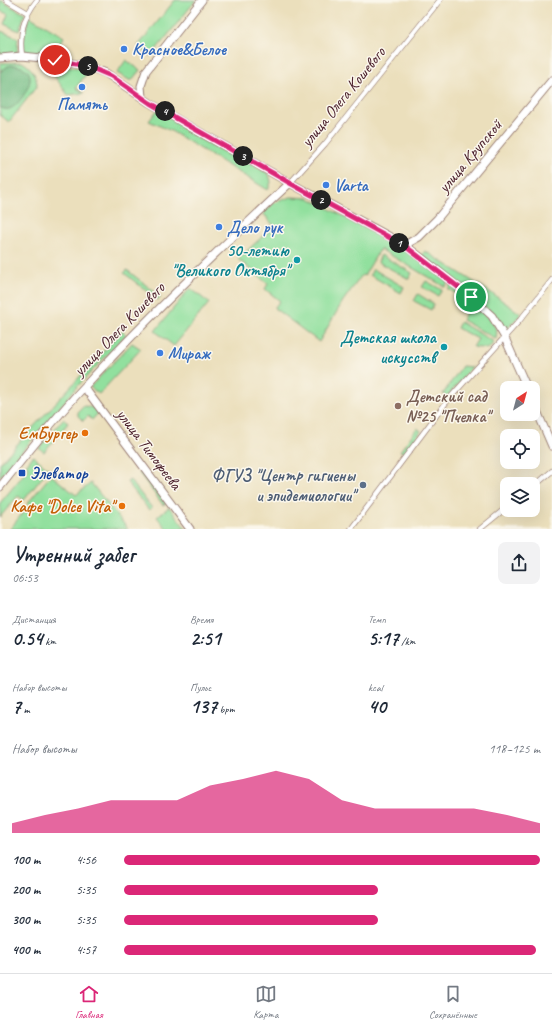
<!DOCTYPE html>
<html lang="ru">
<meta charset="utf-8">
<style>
:root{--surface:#fff;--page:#f2f2f3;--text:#1f2937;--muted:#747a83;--line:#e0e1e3;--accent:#db2777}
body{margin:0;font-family:Caveat,sans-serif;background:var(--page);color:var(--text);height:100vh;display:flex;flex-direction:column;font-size:15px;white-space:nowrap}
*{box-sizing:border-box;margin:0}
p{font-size:13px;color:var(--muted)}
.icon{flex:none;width:22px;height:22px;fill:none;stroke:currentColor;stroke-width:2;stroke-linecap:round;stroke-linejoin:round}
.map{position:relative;height:529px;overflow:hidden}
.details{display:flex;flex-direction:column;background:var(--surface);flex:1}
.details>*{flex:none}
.needle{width:26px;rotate:36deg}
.buttons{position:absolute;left:500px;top:381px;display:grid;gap:8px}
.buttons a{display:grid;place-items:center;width:40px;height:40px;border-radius:8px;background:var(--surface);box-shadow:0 4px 16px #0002;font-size:20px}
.pin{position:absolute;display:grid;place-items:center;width:34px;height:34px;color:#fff;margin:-17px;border:2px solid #fff;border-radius:50%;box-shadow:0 1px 4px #0007}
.km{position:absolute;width:20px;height:20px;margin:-10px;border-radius:50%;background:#222;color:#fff;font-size:11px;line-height:20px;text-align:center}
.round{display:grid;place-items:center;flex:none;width:42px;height:42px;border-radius:8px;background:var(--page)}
.overview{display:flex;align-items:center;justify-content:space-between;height:68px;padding:0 12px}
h1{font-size:22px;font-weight:700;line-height:30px}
.metrics{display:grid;grid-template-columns:repeat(3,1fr);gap:6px;height:68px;padding:4px 12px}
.metrics div{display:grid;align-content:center}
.metrics b{font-size:20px;font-weight:700}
.metrics small{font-size:11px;font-weight:400}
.metrics p{font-size:11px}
.chart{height:112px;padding:8px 12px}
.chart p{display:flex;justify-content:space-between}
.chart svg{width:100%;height:72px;margin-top:4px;fill:var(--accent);opacity:.7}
ul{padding:0 12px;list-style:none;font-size:13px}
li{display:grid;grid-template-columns:64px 48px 1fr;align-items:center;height:30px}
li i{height:10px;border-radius:5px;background:var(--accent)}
.dock{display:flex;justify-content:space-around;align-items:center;height:56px;border-top:1px solid var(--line);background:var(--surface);font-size:11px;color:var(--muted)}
.dock a{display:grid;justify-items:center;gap:2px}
.dock .selected{color:var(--accent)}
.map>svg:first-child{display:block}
.green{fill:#91e09e;stroke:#6e8064}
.forest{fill:#74be85;stroke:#5f6e58}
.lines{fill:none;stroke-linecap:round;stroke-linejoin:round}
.street-casing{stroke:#9a7f74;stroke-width:6}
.secondary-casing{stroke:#9a7f74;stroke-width:9}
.street{stroke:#fff;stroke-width:4.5}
.secondary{stroke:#fff;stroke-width:7}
.route-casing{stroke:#fff;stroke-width:8}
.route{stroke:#db2777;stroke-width:5}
.shop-dot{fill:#3f7fe0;stroke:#fbf7ec;stroke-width:1.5}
.culture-dot{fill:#0f9aa8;stroke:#fbf7ec;stroke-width:1.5}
.education-dot{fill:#8d6e63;stroke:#fbf7ec;stroke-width:1.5}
.food-dot{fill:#e8710a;stroke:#fbf7ec;stroke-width:1.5}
.transit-dot{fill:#1a4fb4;stroke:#fbf7ec;stroke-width:1.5}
.service-dot{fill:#5c6f8a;stroke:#fbf7ec;stroke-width:1.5}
.labels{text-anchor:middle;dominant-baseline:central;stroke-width:3;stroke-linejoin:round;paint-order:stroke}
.shop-label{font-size:17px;font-weight:bold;fill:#366cbe;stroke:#fbf7ec;text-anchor:start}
.street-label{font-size:17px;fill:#4a1f2b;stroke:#fbf7ec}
.culture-label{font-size:17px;font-weight:bold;fill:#0d838f;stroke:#fbf7ec;text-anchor:end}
.education-label{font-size:17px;font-weight:bold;fill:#785e54;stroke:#fbf7ec;text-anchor:start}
.food-label{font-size:17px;font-weight:bold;fill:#c56008;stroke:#fbf7ec;text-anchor:end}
.transit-label{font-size:17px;font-weight:bold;fill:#164399;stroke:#fbf7ec;text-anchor:start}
.service-label{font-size:17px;font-weight:bold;fill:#4e5e75;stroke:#fbf7ec;text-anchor:end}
</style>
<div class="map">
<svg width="552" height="529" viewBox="0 0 552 529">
<rect width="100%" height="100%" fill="#fbf7ec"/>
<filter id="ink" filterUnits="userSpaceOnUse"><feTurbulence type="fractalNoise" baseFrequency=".025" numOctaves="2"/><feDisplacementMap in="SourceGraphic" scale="8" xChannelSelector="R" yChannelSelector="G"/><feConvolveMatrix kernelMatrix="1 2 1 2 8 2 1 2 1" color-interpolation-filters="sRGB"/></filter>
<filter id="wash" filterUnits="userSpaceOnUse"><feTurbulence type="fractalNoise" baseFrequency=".012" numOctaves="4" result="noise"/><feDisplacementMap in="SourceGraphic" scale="16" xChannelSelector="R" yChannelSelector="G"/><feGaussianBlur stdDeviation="0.9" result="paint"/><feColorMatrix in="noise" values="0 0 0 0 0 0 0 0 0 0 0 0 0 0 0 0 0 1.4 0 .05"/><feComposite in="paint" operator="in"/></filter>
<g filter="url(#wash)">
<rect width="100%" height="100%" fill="#ebdfbc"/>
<path class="green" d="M0 0 25 14 19 31 4 24 8 14 0 11Z
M175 0H196L151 56 138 46Z
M29 16 64 37 52 56 24 54 23 42Z
M1 31 18 38 17 53 0 56V34Z
M126 60 140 70 131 81 117 73Z
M22 62C31 67 37 75 37 86L9 122 0 115V108L5 109 2 69 0 72V63Z
M63 65 89 70 76 88 84 93 68 95 53 74V71L56 68Z
M158 109 269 174 271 182 268 190 171 131 149 121Z
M291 197 309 198 403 248 448 282 445 287 380 249 364 276 362 275 343 301 319 342 274 308 280 301 265 289 268 284 238 259 274 226 263 213 274 203Z
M425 251 493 294 521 314 505 331 497 317 422 255Z
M381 255 412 273 409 279 378 262Z
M373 269 404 287 401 293 370 275Z
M127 270 161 297 158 300 124 273Z
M426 281 442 290 438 296 422 287Z
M451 284 489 318 497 330 496 339 462 320 466 313 457 308 463 297 448 289Z
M190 288 209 303 174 346 155 331Z
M418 294 434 304 431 310 414 301Z
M460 322 494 342 488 349 473 347 478 339 457 328Z
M122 331 126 335 77 387 0 477V463Z
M132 343 141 349 99 394 90 387Z
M462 366 472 367 447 397 443 394Z
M84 406 96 408 99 412 92 420 88 416 83 421 78 416V412Z
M63 419 68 423 44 452 39 448Z
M417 428 421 431 404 453 400 451Z
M33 456 49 469 24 500 18 496 0 517V503L29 468 26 465Z
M142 471 166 503 163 505 139 473Z
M51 475 76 495 91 483 128 529H10L29 505 27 504Z
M130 480 152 508 149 510 127 482Z
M169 507 186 529H167L157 517Z"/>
<path class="forest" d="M12 65C35 67 33 81 23 96 20 101 15 107 9 109 6 110 3 108 0 108V72L8 66Z"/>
</g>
<g filter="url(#ink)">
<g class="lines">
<g class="street-casing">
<path id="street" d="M6 0 28 13
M22 56C19 34 23 18 37 0
M290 183 325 144 440 0
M533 487 552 471
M351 529 448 400 520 320 552 280
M480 529 507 507"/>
</g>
<g class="secondary-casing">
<path id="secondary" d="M0 58 22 56 42 58 87 66 106 73 150 103 187 125 290 183 405 245 471 297 492 316 504 336 527 388
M142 97 141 86 146 71 202 0
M405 245 419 237 437 219 552 80
M84 387 190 529
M533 402 552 446
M0 487C27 453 54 419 84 387 149 316 219 249 290 183"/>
</g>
<use href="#street" class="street"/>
<use href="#secondary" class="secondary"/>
</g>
</g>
<g class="lines" filter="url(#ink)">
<g class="route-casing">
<path id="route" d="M55 60 87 66 111 76 150 103 188 125 290 183 405 246 471 297"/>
</g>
<use href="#route" class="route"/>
</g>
<g class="shop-dot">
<circle cx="124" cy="49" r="4"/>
<circle cx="82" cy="87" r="4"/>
<circle cx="326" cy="185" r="4"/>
<circle cx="219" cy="227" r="4"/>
<circle cx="160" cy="353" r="4"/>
</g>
<g class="culture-dot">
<circle cx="297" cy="260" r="4"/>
<circle cx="444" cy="347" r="4"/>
</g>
<circle class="education-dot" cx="398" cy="406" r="4"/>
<g class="food-dot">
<circle cx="85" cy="433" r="4"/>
<circle cx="122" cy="506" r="4"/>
</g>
<rect class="transit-dot" x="18" y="469" width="8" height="8" rx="2"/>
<circle class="service-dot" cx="363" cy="485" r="4"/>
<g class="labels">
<g class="shop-label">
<text x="132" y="49">Красное&amp;Белое</text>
<text x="82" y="104" text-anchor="middle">Память</text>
<text x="334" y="185">Varta</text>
<text x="227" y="227">Дело рук</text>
<text x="168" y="353">Мираж</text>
</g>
<g class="street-label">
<text transform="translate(343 97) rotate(-51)">улица Олега Кошевого</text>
<text transform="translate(470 156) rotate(-50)">улица Крупской</text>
<text transform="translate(119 329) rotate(-46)">улица Олега Кошевого</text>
<text transform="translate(149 449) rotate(53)">улица Тимофеева</text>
</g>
<g class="culture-label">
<text x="289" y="250">50-летию<tspan x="289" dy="20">"Великого Октября"</tspan></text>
<text x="436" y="337">Детская школа<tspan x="436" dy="20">искусств</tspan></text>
</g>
<g class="education-label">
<text x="406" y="396">Детский сад<tspan x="406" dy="20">№25 "Пчелка"</tspan></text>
</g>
<g class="food-label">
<text x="77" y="433">ЕмБургер</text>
<text x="114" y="506">Кафе "Dolce Vita"</text>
</g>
<g class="transit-label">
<text x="30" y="473">Элеватор</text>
</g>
<g class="service-label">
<text x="355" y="475">ФГУЗ "Центр гигиены<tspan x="355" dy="20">и эпидемиологии"</tspan></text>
</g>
</g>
</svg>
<div class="buttons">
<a><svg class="needle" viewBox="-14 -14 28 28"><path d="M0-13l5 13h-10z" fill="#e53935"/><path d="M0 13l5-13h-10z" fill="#747a83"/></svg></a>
<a><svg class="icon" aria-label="locate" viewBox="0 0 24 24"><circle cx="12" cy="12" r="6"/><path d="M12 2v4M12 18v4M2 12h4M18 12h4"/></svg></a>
<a><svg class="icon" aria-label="layers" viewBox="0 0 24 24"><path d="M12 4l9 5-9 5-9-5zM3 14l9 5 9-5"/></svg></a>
</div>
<div class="pin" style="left:471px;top:297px;background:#1e9e55"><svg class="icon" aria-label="arrive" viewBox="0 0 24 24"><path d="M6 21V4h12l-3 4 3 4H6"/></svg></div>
<div class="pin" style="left:55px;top:60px;background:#d93025"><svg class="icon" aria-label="check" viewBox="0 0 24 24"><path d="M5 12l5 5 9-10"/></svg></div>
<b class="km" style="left:399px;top:243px">1</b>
<b class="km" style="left:321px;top:200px">2</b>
<b class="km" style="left:243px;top:156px">3</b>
<b class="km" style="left:165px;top:111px">4</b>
<b class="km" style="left:88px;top:66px">5</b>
</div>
<section class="details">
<div class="overview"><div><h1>Утренний забег</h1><p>06:53</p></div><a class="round"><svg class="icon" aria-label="share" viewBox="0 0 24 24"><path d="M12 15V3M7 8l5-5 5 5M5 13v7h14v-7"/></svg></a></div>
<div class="metrics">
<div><p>Дистанция</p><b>0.54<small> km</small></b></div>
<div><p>Время</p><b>2:51</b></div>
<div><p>Темп</p><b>5:17<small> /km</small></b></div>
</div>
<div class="metrics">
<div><p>Набор высоты</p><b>7<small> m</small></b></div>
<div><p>Пульс</p><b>137<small> bpm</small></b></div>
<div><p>kcal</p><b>40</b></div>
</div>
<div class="chart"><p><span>Набор высоты</span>118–125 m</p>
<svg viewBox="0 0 160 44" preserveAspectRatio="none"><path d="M0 44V38L10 33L20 29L30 24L40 24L50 24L60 15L70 11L80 6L90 11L100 24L110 29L120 29L130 29L140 29L150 33L160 38V44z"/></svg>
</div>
<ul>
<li><b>100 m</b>4:56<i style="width:100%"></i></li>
<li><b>200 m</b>5:35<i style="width:61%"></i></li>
<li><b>300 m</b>5:35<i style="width:61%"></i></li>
<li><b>400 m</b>4:57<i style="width:99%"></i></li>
</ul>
</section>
<nav class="dock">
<a class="selected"><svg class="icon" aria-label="home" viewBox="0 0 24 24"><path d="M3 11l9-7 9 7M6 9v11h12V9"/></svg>Главная</a>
<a><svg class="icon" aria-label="map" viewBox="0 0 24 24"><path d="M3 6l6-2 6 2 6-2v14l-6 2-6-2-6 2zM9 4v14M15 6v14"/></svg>Карта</a>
<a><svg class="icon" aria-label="saved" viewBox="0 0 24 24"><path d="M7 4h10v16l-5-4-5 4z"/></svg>Сохранённые</a>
</nav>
